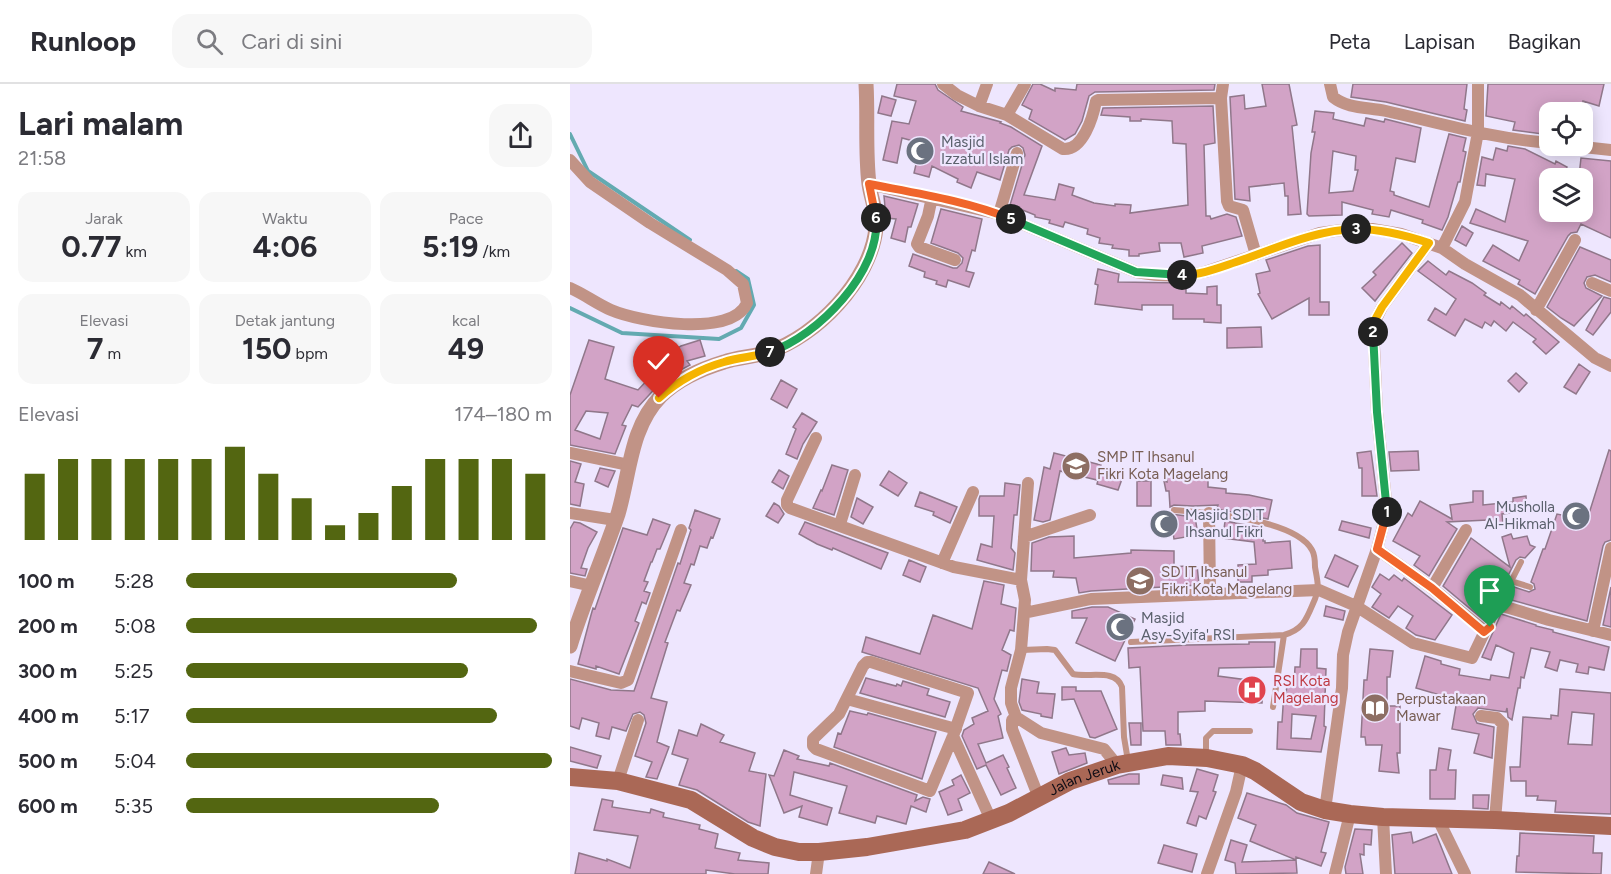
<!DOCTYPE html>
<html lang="id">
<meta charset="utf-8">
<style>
:root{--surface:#fff;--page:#f7f7f7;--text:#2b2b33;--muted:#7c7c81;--line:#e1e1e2;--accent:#536611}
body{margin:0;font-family:Figtree,sans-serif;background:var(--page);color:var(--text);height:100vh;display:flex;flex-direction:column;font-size:22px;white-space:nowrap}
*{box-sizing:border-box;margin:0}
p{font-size:20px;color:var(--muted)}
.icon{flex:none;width:33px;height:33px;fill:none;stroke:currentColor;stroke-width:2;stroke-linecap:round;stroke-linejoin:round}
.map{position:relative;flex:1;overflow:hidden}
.panel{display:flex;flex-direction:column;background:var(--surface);width:570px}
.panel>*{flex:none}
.buttons{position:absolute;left:969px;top:18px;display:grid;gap:12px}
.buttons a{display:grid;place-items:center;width:54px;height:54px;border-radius:12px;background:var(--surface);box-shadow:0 3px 15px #0003;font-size:30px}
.pin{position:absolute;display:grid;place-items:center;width:51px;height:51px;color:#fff;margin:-62px -26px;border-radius:50% 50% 50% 0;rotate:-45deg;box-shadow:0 0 6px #0007}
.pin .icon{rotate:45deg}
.km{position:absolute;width:30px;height:30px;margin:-15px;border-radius:50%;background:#222;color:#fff;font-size:16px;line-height:30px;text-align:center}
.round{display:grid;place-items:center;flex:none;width:63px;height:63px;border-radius:18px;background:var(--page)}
.summary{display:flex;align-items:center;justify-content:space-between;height:102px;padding:0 18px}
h1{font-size:33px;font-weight:700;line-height:45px}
.metrics{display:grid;grid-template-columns:repeat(3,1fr);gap:9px;height:102px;padding:6px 18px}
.metrics div{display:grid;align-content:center;border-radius:15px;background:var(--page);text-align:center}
.metrics b{font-size:30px;font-weight:700}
.metrics small{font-size:16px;font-weight:400}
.metrics p{font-size:16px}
.chart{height:168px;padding:12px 18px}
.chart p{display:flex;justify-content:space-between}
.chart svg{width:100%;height:108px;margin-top:6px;stroke:var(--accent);stroke-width:6}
ul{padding:0 18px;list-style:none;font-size:20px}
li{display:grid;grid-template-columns:96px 72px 1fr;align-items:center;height:45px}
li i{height:15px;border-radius:8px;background:var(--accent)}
header{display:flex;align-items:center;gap:36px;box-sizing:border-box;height:84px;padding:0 30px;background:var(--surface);border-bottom:2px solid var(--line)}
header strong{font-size:28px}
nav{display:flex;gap:33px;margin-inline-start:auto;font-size:21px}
.search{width:420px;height:54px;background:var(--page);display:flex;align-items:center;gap:15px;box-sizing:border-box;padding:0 21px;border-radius:18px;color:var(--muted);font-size:22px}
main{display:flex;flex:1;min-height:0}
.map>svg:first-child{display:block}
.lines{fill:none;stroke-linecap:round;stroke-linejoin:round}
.stream{stroke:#63aab1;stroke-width:4}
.building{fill:#d2a3c6;stroke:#90778a;stroke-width:1.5;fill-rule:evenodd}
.service{stroke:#c19386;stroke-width:6}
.minor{stroke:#c19386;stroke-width:12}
.tertiary{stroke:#c19386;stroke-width:15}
.secondary{stroke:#aa6856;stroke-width:18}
.split-1-casing{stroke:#fff;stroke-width:12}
.split-2-casing{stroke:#fff;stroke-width:12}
.split-3-casing{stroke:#fff;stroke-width:12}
.split-4-casing{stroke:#fff;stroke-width:12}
.split-5-casing{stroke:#fff;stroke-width:12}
.split-6-casing{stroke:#fff;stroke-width:12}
.split-7-casing{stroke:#fff;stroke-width:12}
.split-8-casing{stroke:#fff;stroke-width:12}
.split-1{stroke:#f0652b;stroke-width:8}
.split-2{stroke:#22a559;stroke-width:8}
.split-3{stroke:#f5b400;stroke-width:8}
.split-4{stroke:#f5b400;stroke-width:8}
.split-5{stroke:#22a559;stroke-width:8}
.split-6{stroke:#f0652b;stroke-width:8}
.split-7{stroke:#22a559;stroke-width:8}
.split-8{stroke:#f5b400;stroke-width:8}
.labels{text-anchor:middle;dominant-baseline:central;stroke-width:4.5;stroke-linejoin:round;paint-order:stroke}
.worship-label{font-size:15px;fill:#5b616d;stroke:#eee6fe;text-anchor:start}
.education-label{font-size:15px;fill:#785e54;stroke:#eee6fe;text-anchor:start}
.health-label{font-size:15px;fill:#be3a42;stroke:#eee6fe;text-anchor:start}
.street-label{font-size:15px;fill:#0f0c15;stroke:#eee6fe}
</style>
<header>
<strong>Runloop</strong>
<div class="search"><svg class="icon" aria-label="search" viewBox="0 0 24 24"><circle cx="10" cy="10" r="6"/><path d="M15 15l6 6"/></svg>Cari di sini</div>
<nav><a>Peta</a><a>Lapisan</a><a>Bagikan</a></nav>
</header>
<main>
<section class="panel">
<div class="summary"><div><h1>Lari malam</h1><p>21:58</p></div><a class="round"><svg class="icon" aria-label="share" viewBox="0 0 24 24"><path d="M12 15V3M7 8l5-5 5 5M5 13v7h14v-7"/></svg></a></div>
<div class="metrics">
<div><p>Jarak</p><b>0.77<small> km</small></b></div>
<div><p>Waktu</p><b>4:06</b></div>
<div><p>Pace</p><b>5:19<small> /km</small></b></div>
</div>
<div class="metrics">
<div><p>Elevasi</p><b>7<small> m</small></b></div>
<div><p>Detak jantung</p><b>150<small> bpm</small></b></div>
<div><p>kcal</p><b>49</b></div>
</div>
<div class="chart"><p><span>Elevasi</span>174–180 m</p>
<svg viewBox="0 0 160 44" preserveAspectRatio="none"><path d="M5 44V17M15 44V11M25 44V11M35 44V11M45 44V11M55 44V11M65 44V6M75 44V17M85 44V27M95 44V38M105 44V33M115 44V22M125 44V11M135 44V11M145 44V11M155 44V17"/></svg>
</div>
<ul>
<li><b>100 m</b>5:28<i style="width:74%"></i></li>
<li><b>200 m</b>5:08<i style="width:96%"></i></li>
<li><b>300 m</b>5:25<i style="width:77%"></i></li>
<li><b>400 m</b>5:17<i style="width:85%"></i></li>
<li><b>500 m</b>5:04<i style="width:100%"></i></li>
<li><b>600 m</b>5:35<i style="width:69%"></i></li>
</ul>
</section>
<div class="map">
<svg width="1041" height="790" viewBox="0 0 1041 790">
<rect width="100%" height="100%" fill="#eee6fe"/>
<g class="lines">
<path class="stream" d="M0 50 18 87 120 156
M0 224 52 249 149 255 171 244 184 221 178 195 166 187"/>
</g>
<path class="building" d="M327 0H365L368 6 393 23 391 27 431 38 430 39 441 43 472 62 454 111 485 116 489 100 504 104 502 111 524 119 545 122V120L561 121 560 129 618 121 616 60 603 59 602 37 571 35V37H560V33L531 31 533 24 643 22 645 59 634 61 636 132H640L641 135 657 130 666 133 672 152 632 162 633 169 614 173 611 159H589L590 167 569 170V172H559V166L542 164 543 161 529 159 530 154 517 150 518 145 495 138 493 143 479 139 480 136 465 133V131L440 121 455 71 453 64 449 61 442 63 439 66 430 96 407 88 401 104 387 98 388 95 362 82 359 93 344 89 351 59 332 54 327 79 313 76 322 37 339 40 346 17 324 12Z
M463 0H470L485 7V4L506 6 507 0H645L644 6 525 8 519 12 512 37 505 50 495 56 459 35 462 26 452 21Z
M692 0H719L727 41 722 42 731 130 718 131V112H715L714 99 679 103 680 117 665 115 660 13 674 11 675 25 696 22Z
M783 0H897L894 25 897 26 895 37 816 18 781 13Z
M918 0H1034L1029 22 1013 17 1011 28H980V51L943 46 945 38 916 32Z
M312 12 326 16 321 32 308 29Z
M745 27 764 29 763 35 794 42 796 34 814 38 815 35 851 44 845 78 826 74 820 107 824 108V111L859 123 879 50 896 54 893 67 896 68 890 98H888L878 133 872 146 852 139 853 136 821 126 819 133 802 130 803 126 772 118V131L739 132 737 130 741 69 745 48H742ZM763 67 786 72 785 86H788L783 107 759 109Z
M938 62 955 65 985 80 986 77 997 83 991 94H980V128H1012V92H1009L1011 74 1041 77V154L1011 140 1007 148 1001 149 998 152 965 210 948 200 950 196 913 177 923 161 949 177 958 157 900 139 906 125 935 138 945 95 916 90 915 102 907 101 912 73 923 76 926 64 937 67Z
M314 112 348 120 341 143H338L335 158 321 154 326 135 316 134Z
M371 125 412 135 405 167 402 166 396 187 404 189 399 203 378 196 376 203 366 200 367 197 354 193 355 188 339 182 343 170 383 184H387L392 179 393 174 388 169 361 159Z
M892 142 903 149 896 162 885 156Z
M832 159 842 169 805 217 792 204 806 191 803 188Z
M750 161V218H759V231H739V214L702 235 688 210 690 209 686 190 700 187 696 176 738 162Z
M1010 163 1041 176V198L1025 191 1017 193 1014 199 1016 204 1032 212 1004 242 991 234 977 223Z
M858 177 876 191 879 187 902 199 916 209 914 211 930 221 931 218 940 225 942 222 954 232 956 230 989 258 976 270 963 258 966 255 943 238 936 247 924 237 921 242 915 238 912 244 895 235 885 252 858 236 865 224 876 231 886 215 848 187Z
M528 185 549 190 548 198 616 199V209L637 210V203L647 202V221H651V239L634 238V235H603V221H572V226L525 220 528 201 525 200Z
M1034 213 1041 215V228L1023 251 1016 246Z
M691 243 692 263 657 264V244Z
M19 256 44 263 35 295 68 306 83 290 91 298 68 323 62 321 52 341 56 342 45 370 0 361V311ZM16 327 38 329 30 355 5 346Z
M130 256 135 272 117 277 120 281 105 289 95 273 111 262Z
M1009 280 1020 288 1006 310 994 303Z
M946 289 957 299 949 308 938 297Z
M211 296 227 305 217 324 201 315Z
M232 329 247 338 233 360 227 375 216 370 226 345 223 343Z
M1039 366 1041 367V456L1035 458 1033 462 1017 537 938 515 944 503 959 508 965 505 964 500 961 498 973 465H975L987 430 1017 436Z
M801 367 807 412H792V384H789L787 369Z
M848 367 849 386 821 387 819 368Z
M484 369 531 381 527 396 490 387 480 436 473 438 464 436 474 383 480 385Z
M0 377 11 380 5 398 14 400 10 422 0 420Z
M262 381 278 386 264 431 243 424 251 406 252 407Z
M30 384 45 387 38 403 25 397Z
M209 386 219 392 213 405 202 398Z
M319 387 337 399 328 412 310 401Z
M624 387H638V403L656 405V409L679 411 702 416 698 435 647 425 648 421 623 422 604 421 600 423 599 407H596L594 397 597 398V392L624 389Z
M530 389 552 395 548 406 527 400Z
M567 397H581V422H567Z
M435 399 450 401 447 431H444L441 464 445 469 443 486 407 476 411 460 422 463 424 432H409V415L410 412H434Z
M903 407H913V421L943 418V414L956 412 957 427 932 430 933 441 918 442V436L877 438 887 445 859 492 844 481 850 472 823 457 838 429 842 432 850 417 882 435 880 421 903 418Z
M350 408 387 423 380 439 363 431 364 428 345 422Z
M287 414 303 423 293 440 281 433Z
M204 419 209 422 214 430 208 439 196 432Z
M125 426 150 435 143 454 141 453 137 464 130 462 124 481 121 480 114 499 121 501 110 527 107 526 95 558 98 559 81 614 97 618 87 658 99 663 87 695 76 693 82 678 65 672 76 639 74 631 70 628 63 630 56 647 42 643 39 655 26 652 29 639 12 634 9 645 0 642V595L41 606 64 607 108 479 110 480 117 458 121 446 119 444Z
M600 430 625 433 628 451 604 455Z
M83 435 100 441 90 465H87L82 478H81L74 497 78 498 74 507 80 509 76 520 72 518 65 537 69 539 49 590 26 582V585L8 580 21 531 23 524 25 525 53 444 77 451Z
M655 437 693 444V457H695V459L720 457 722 484 698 486V491L682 492V498H668V481L686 480 684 458 653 454Z
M772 437 801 444 799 454 769 446Z
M4 438 10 439 27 448 18 464 11 484 17 485 15 492 0 489V445Z
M235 438 318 469 311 485 263 464 262 466 247 460 229 450Z
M941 450 943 455 957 452 960 461 965 463 955 474 950 473 946 476 927 513 921 518 922 525 916 538 873 502 901 454 940 483 932 453Z
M504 452V474L561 469V466L604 467V483L627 481 629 501 521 507 509 509 506 494 483 493 484 487H461L462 459 479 453Z
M765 471 788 482 778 503 755 493Z
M339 476 356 483 350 498 333 491Z
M810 490 819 496 824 491 832 497 834 494 882 531 865 556 846 551 836 544 843 532 828 522 819 534 802 523 811 510 802 503Z
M414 497 434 501 431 520 446 524 444 547 440 546 432 566 441 571 437 587 432 586 424 615 431 630 428 632 433 654 408 660 416 679 433 671 439 683 437 684 446 704 431 711 416 681 407 685 392 652 394 646 404 640 402 634 418 627 408 604 292 568 296 553 350 570 363 531 402 545Z
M1041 503V543L1033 541Z
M756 522 775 527 773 536 754 532Z
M522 523H538L565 535 545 577 506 559 517 534H502V527Z
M931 530 966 541V542L983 546V548L1039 563 1034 586 1019 583 1018 590 1006 588 1008 580 990 576 987 587 975 583 980 568 961 564 954 594 951 593 950 604H948L942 636 938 633 937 624 936 628 908 624 903 630 907 639 924 643 922 674 904 669 909 650 882 645 887 616 846 604 855 572 871 577V580L890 585 889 591 920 596 921 591 939 594 944 569 926 561 921 576 912 573Z
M679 558H705L704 583 649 584 648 592 693 598 692 619 635 617V627L608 628V650H610L611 661H596L595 647H573L570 583 559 584 558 564 618 561 679 560Z
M731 565H747V584L756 585 754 642 756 643 751 668 707 665 708 638H712L714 608 716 609 717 602 724 603 725 583H730ZM722 630 746 632 741 655 721 654Z
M800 565 823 567 820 593H817V622H830V669H827L829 689 809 687 812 661H796L795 653H791L794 596H797Z
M296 594 326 602 327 600 331 602 333 597 359 605 357 611 380 618 375 633 290 609Z
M452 595 469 598 467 609 485 610 482 634 471 632V630L452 626 449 618Z
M492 603H506V607H531L547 645 525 654 520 653 504 615 492 616Z
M990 605 1041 609V730L985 728 986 717 967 716 968 712H956V697H941L940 683H950L953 633 981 635V631L988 632ZM1002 628 1024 630 1022 661 998 660Z
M280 627 297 631 298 629 366 648 352 695 264 663 268 649 271 650Z
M559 639H571V661H561Z
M131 640 154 651 150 658 185 669 179 687 196 690 190 742 178 738 127 706 109 701 118 675 102 670 109 646 127 652Z
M0 663 31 672 27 684 0 677Z
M496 664 499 671 515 669 517 679 489 690 482 668Z
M869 664 881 666 878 686H886L885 715H860V686H866Z
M214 666 229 672 227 675 259 682 260 679 347 711 345 717 353 713 360 715 356 728 341 722 336 740 307 732 305 739 269 729 277 702 224 688 220 711 262 724 257 741 229 733 232 722 214 729 199 691 204 692Z
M627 685 648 691 643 707 646 708 636 735 629 732 626 742 617 739 628 708 620 707Z
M559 690H569V700H539L538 696Z
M391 691 400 709 388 715 392 726 378 731 369 708 384 701 382 696Z
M593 691 612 694 613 705 591 701Z
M677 709 716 721 727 729 759 738 751 768 756 769 751 782 726 773V776L680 757 686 741 668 734Z
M903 711H919L918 725 903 724Z
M32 715 43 717 42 723 80 729 81 725 94 729 93 733 130 741 129 745 148 750 145 764 170 769 168 776 199 779 198 790H165L136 786V790H5L9 769 37 777V775L60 784 68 752 24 746Z
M785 745 802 746 801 761 794 760V771L790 770 793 790H776L775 783Z
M841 748 843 759 866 750 882 790H825L822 751Z
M950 749 1024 752 1023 769H1032L1031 790 946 788 947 772H949Z
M661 756 677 761 672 778 726 776 727 789 666 790 665 779 655 776Z
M594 761 627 770 622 788 588 779Z
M419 778 445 790H413Z"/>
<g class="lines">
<path class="service" d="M941 497 960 503
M914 548 920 543 929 521 951 478
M561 558 714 551C735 545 737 533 745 515 750 504 747 495 745 483 745 478 745 471 742 466 725 435 637 429 604 426
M452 566 477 565 485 566 503 590C519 594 545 584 552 603L554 653 558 677
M703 623 714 551
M636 672V654L643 647H680"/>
<path class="minor" d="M373 0 387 11 409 22 437 31 493 65C513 67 523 33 526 17L528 16 651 14
M653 0 651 14 657 117 659 122 673 126 686 171
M760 0 763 13C778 25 797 23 816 27 870 39 924 55 980 59
M409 22 417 0
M437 31 455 0
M1004 62 1041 66
M0 76 20 98 80 139 157 186 173 200 177 219C162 254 69 238 41 226 27 220 14 210 0 204
M299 100 429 130 566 188C588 192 613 193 635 188L750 149 772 146 802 145 831 150 872 164 895 180 950 211 1025 274 1041 282
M362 113 358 132 347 160 349 163 385 176
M429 130 447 69
M872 164 895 118 908 48V0
M1022 199 1041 207
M966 226 1005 156
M246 354 217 416V421L220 424 384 483 451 496
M0 369 59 381
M458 399 451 496 455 516 451 566 441 604V619L446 633 471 649 534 665 547 681
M0 429 45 436
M639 429 640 509
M270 440 285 391
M454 453 520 431
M372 479 403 408
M0 497 22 502
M862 504 896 446
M929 521 979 536 1041 551
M454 529 521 515 749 506 786 522 843 559 902 574 914 549 912 545 862 504 807 465
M1023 547 1041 464
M297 578H301L398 609 383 652 360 707 246 665 243 662V655L269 630 293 582Z
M0 587 51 599 58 596 111 446
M277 615 386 645
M911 632 927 634 933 640 925 736
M446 633 442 636V645L469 714
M383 652 421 736
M48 697 68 636
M755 726 772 604 773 571 778 548 807 465 817 427 807 328 803 241 812 223 859 159
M813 733 816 790
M868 735 895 790
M246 790 249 768
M637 790 666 708 672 681
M765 790 780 730"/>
<path class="tertiary" d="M0 562C14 517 33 474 48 430 60 390 60 343 91 312 108 295 131 285 154 278 168 273 184 273 198 268 246 253 301 196 306 144 308 129 301 115 299 100 295 67 298 33 296 0"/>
<path class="secondary" id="s1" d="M0 693 48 697 121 716 183 754 205 763 229 768H249L297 763 395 746 439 729 500 697 547 681 598 672 637 674 672 681 685 687 731 718 755 726 780 730 813 733 925 736 1041 742"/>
</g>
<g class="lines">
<g class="split-1-casing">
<path id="split-1" d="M817 428 807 465 862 504 914 548 920 543"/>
</g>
<g class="split-2-casing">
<path id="split-2" d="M803 248 807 328 817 428"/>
</g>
<g class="split-3-casing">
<path id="split-3" d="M786 145C812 145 835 151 859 159L812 223 806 234 803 248"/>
</g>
<g class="split-4-casing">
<path id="split-4" d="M612 191C631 191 648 184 666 178 705 165 744 146 786 145"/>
</g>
<g class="split-5-casing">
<path id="split-5" d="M441 135 566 188 612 191"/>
</g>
<g class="split-6-casing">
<path id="split-6" d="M306 134 299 100C345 109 398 117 441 135"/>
</g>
<g class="split-7-casing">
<path id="split-7" d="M200 268C248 252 311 187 306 134"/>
</g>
<g class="split-8-casing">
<path id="split-8" d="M89 314C108 297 129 285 154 278 169 273 185 273 200 268"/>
</g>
<use href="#split-1" class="split-1"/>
<use href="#split-2" class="split-2"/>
<use href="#split-3" class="split-3"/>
<use href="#split-4" class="split-4"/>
<use href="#split-5" class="split-5"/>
<use href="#split-6" class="split-6"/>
<use href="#split-7" class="split-7"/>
<use href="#split-8" class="split-8"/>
</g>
<defs>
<g id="mosque-disc" transform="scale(1.5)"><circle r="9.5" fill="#6b7280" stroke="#eee6fe"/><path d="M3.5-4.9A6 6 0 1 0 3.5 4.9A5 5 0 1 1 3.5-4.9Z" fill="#fff"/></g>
<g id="school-disc" transform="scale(1.5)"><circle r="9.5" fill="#8d6e63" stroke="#eee6fe"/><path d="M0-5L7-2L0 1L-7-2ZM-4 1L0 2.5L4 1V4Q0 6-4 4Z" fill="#fff"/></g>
<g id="hospital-disc" transform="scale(1.5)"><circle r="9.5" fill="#e0444e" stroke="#eee6fe"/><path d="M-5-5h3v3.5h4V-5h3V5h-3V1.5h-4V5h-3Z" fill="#fff"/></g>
<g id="library-disc" transform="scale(1.5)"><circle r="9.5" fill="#8d6e63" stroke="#eee6fe"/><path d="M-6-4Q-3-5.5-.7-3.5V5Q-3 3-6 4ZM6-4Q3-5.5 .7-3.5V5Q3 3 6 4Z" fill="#fff"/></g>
</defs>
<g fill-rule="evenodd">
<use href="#mosque-disc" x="350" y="67"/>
<use href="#school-disc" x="506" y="382"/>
<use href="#mosque-disc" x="1006" y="432"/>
<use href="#mosque-disc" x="594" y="440"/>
<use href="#school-disc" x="570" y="497"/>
<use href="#mosque-disc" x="550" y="543"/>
<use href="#hospital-disc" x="682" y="606"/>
<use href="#library-disc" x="805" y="624"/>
</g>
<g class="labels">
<g class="worship-label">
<text x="371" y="58">Masjid<tspan x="371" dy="17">Izzatul Islam</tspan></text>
<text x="985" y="423" text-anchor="end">Musholla<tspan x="985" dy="17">Al-Hikmah</tspan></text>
<text x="615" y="431">Masjid SDIT<tspan x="615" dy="17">Ihsanul Fikri</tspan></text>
<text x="571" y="534">Masjid<tspan x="571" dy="17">Asy-Syifa' RSI</tspan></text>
</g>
<g class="education-label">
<text x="527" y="373">SMP IT Ihsanul<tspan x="527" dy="17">Fikri Kota Magelang</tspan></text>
<text x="591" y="488">SD IT Ihsanul<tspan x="591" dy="17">Fikri Kota Magelang</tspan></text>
<text x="826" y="615">Perpustakaan<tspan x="826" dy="17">Mawar</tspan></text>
</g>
<g class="health-label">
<text x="703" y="597">RSI Kota<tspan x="703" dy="17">Magelang</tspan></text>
</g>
<g class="street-label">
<text stroke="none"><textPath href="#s1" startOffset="543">Jalan Jeruk</textPath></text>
</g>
</g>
</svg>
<div class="buttons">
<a><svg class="icon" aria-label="locate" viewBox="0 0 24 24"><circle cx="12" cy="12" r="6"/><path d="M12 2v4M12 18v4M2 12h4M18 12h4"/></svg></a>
<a><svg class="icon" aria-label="layers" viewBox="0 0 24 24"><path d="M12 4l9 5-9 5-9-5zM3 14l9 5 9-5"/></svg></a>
</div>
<div class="pin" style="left:920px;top:543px;background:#1e9e55"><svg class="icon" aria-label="arrive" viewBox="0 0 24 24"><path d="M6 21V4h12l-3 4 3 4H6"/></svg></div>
<div class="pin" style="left:89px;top:314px;background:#d93025"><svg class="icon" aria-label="check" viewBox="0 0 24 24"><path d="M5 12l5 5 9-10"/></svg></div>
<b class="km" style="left:817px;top:428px">1</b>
<b class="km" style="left:803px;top:248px">2</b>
<b class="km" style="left:786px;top:145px">3</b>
<b class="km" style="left:612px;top:191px">4</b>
<b class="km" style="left:441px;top:135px">5</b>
<b class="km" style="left:306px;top:134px">6</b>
<b class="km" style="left:200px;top:268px">7</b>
</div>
</main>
